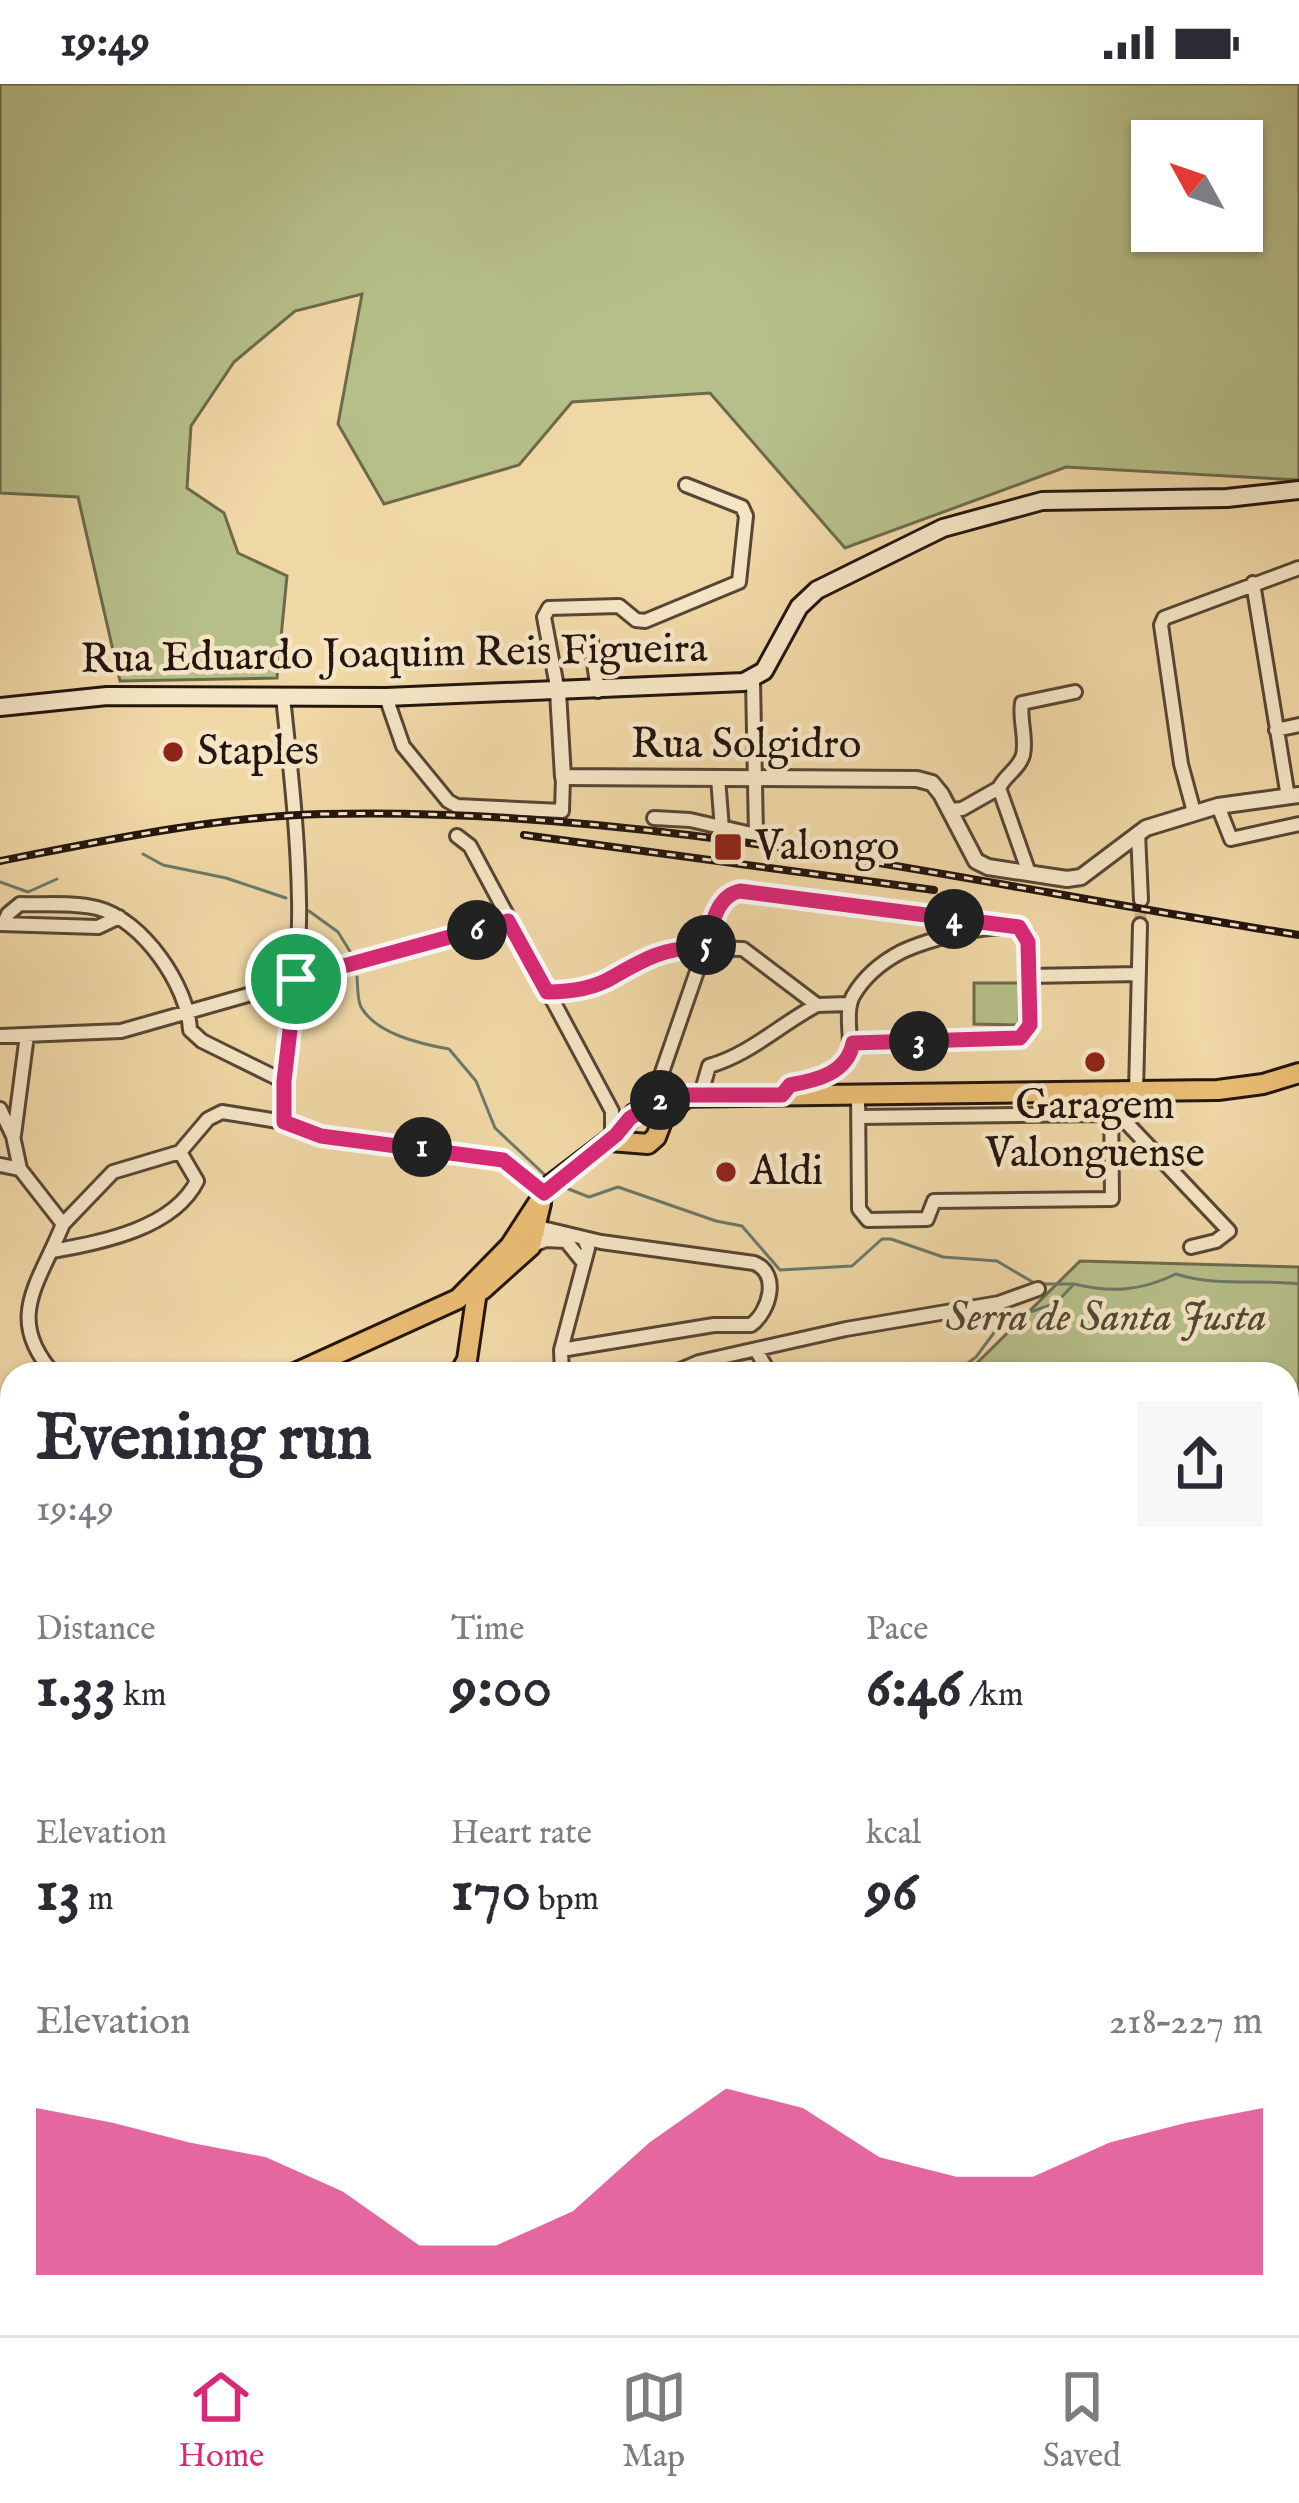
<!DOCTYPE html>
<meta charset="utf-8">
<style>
:root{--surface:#fff;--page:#f7f7f7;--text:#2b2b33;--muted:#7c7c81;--line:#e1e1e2;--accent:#db2777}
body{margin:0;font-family:"IM FELL English",serif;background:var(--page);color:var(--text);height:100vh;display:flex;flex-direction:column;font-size:45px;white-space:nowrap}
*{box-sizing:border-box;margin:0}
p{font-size:39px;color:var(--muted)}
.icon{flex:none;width:66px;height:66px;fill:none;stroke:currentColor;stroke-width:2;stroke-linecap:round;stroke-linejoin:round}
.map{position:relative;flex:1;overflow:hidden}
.sheet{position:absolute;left:0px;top:1278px;width:1299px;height:975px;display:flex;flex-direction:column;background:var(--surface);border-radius:36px 36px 0 0;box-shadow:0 3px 9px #0004}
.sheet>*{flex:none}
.needle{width:78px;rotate:310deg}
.buttons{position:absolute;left:1131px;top:36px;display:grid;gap:24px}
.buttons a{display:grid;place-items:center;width:132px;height:132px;border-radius:0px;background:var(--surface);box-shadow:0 3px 9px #0004;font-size:60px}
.pin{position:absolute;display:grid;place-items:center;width:102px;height:102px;color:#fff;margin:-51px;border:6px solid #fff;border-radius:50%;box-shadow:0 3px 12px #0007}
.km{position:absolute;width:60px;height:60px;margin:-30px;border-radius:50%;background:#222;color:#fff;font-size:33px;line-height:60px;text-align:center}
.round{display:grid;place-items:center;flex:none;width:126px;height:126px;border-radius:0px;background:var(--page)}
.summary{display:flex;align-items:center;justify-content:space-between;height:204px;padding:0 36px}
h1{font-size:66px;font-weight:800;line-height:90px}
.stats{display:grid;grid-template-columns:repeat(3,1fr);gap:18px;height:204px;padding:12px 36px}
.stats div{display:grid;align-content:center}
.stats b{font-size:60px;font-weight:800}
.stats small{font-size:33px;font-weight:400}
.stats p{font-size:33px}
.chart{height:336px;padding:24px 36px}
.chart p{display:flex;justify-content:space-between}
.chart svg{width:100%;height:216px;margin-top:12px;fill:var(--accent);opacity:.7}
.status{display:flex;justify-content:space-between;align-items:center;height:84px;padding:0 60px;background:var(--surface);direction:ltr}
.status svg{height:33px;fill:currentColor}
.menu{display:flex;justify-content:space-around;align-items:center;height:168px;border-top:3px solid var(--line);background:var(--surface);font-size:33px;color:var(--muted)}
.menu a{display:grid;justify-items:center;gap:6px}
.menu .selected{color:var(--accent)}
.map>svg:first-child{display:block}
.green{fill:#b6bf89;stroke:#6d6a4c;stroke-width:3;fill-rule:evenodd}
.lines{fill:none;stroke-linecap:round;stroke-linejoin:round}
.stream{stroke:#6b7869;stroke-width:3}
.minor-tunnel{stroke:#c7b088;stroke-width:12;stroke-dasharray:12 6;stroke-linecap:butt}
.minor-casing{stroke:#574634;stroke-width:18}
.tertiary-casing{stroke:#574634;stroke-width:20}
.secondary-casing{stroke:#24150e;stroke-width:22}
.primary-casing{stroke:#24150e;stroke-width:24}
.minor{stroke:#f5e5c5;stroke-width:12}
.tertiary{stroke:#f5e5c5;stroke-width:14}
.secondary{stroke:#f5e5c5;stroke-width:16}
.primary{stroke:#e8bc73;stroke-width:18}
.rail-casing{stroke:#24150e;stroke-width:8}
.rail{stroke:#f5e5c5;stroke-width:3;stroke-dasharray:9;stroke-linecap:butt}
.route-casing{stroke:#fff;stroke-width:24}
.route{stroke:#db2777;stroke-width:15}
.poi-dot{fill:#8f2418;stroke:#f5e5c5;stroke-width:4.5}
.labels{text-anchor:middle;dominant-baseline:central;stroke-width:9;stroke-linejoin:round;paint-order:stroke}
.street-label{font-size:42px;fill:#24150e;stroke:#f5e5c5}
.poi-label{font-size:42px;fill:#24150e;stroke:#f5e5c5;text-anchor:start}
.park-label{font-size:42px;font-style:italic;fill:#504833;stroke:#f5e5c5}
</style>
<div class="status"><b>19:49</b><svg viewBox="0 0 49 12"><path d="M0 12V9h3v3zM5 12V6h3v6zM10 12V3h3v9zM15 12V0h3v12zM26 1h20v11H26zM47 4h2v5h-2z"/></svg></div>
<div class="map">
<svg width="1299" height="2251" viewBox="0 0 1299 2251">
<rect width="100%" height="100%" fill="#f0d7a6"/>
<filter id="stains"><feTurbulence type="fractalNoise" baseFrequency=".00167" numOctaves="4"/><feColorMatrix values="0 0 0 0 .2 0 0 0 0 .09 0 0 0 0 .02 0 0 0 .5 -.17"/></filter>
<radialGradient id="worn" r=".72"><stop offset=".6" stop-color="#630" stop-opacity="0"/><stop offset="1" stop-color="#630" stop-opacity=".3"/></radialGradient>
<path class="green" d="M0 0H1299V396L1066 383 845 464 710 309 572 318 519 381 384 420 338 340 362 210 295 227 234 278 191 342 187 404 224 429 238 469 287 492 277 594 120 597 78 413 0 409ZM1242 57V147H1152V57Z
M974 899H1019V941L974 940Z
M1080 1177 1299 1183V2251H279L281 2241H1287V1290H966Z
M126 2241H215L210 2251H119Z"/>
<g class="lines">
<path class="stream" d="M143 770 163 781 226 794 286 814
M0 798 28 808 57 795
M309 827 338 848 351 869
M357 893C358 903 357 915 361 923 376 950 421 960 449 965L476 997 495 1044 545 1091
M561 1102 589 1113 618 1103 716 1137 742 1142 780 1186 852 1182 882 1155H891L943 1173 997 1177 1036 1200H1074
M953 1290 976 1273 1002 1238 1056 1219 1074 1200C1112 1209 1141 1207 1176 1190 1217 1203 1256 1195 1299 1200
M0 1638 12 1634"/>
<path class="minor-tunnel" d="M1140 841 1141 816"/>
<g class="minor-casing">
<path id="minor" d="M1253 499 1288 713
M591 557 598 607
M558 608 544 533 549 524 619 522 636 536 645 537 739 498 746 432 742 423 686 401
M283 613C290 680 298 749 299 816 301 891 283 964 284 1038
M386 613 403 662 448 717 457 722 562 727 563 693
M1276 646 1299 641
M718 694 722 745
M999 704 1029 789
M1218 722 1231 755 1299 740
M949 726 962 725 999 704C1005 691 1019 685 1023 671 1027 654 1019 635 1022 619L1075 608
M1194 728 1181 680 1161 541 1164 534 1299 484
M654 734 690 736 756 751 753 596
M1138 749 1141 816
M457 752 470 762 612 1027V1050
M4 839 8 830 20 820C45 821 73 818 97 824 142 835 188 902 190 946L202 957 283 997
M0 840 98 843 119 833
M1028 892 1139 890
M547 908 584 904 613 894 649 872 697 864 743 865 817 921 849 920
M0 952 121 947 508 837
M1136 1008 1140 841
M782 1011 789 1001 810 998 849 976C853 957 844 929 853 912 864 893 882 878 901 868 925 856 1007 832 1027 850L1030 941 1020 954 853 959
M858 1011 859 1125 868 1136 927 1135 934 1117 1112 1115 1111 1008
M700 1013 709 982C751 970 779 941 817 921
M651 1020 721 818 728 810 740 807 990 840
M0 1025 13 1052 20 1085 63 1140C39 1200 4 1234 54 1290
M859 1033 1110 1030 1123 1035 1229 1147 1216 1157 1191 1163
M14 1051 27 951
M0 1081 20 1085
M63 1140 113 1088 180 1068 208 1035 222 1028 284 1038 321 1052 503 1076 544 1109
M538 1143 601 1158 754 1179C780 1189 770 1227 751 1241H714L561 1266
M531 1162 546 1156 566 1157 583 1178
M53 1167C101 1158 173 1145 197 1097L180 1068
M756 1266 770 1290
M562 1290 561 1266 588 1164 584 1155
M671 1290 699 1278 846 1245 999 1219 1038 1205
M0 1342 12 1335
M0 1538 12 1535
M0 2075 2 2114 12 2129
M588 2241 597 2251
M268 2251 270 2241
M310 2251 325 2241"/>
</g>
<g class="tertiary-casing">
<path id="tertiary" d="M558 608 563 693 917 695 932 699 941 710 976 777 988 783 1067 795 1081 793 1146 744 1218 722 1299 711
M0 2103 12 2089"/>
</g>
<g class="secondary-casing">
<path id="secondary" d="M0 623 107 612 386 613 744 598 764 587 799 523 817 506 943 444 1042 417 1227 414 1299 406"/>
</g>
<g class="primary-casing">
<path id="primary" d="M610 1057 648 1060 656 1053 667 1024 682 1017
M482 1206 531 1162 541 1119
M293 1290 458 1215 510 1162 549 1102 616 1051 634 1030 667 1013 1218 1006 1263 1000 1299 989
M459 1290 467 1276 476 1214
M0 1439 12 1433
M0 1819 12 1807
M0 1957 12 1954
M217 2251 222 2241"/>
</g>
<use href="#minor" class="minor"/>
<use href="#tertiary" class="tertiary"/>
<use href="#secondary" class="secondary"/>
<use href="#primary" class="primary"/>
<g class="rail-casing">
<path id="rail" d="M524 751 934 806
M0 777C107 756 214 733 324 730 655 722 975 801 1299 851"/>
</g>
<use href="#rail" class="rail"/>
</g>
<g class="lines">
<g class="route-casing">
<path id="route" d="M740 807 1019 843 1028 858 1030 941 1020 954 853 959C847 989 818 996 790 1001L782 1011H677L659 1016 630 1034 616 1051 544 1109 503 1076 321 1052 284 1038V997L296 895 508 837 547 908C569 908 593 905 613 893 641 877 669 860 704 866 712 844 715 812 740 807Z"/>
</g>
<use href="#route" class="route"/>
</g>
<g class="poi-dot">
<circle cx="173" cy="668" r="12"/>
<rect x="713" y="748" width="30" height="30" rx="6"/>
<circle cx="1095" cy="978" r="12"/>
<circle cx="726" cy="1088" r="12"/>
</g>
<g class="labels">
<g class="street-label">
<text transform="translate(394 571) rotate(-1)">Rua Eduardo Joaquim Reis Figueira</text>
<text x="746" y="661">Rua Solgidro</text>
</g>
<g class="poi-label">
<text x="197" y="668">Staples</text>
<text x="755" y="763">Valongo</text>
<text x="1095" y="1022" text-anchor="middle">Garagem<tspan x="1095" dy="48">Valonguense</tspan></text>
<text x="750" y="1088">Aldi</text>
</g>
<g class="park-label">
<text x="1106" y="1234">Serra de Santa Justa</text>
</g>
</g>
<rect width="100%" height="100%" filter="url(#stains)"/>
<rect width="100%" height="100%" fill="url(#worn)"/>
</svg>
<div class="buttons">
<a><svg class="needle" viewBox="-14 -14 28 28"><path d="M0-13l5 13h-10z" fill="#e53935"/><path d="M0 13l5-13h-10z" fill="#7c7c81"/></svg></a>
</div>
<div class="pin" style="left:296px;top:895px;background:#1e9e55"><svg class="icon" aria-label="arrive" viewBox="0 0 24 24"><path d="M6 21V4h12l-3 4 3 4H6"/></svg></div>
<b class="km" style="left:422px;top:1063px">1</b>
<b class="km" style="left:660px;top:1016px">2</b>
<b class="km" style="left:919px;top:957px">3</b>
<b class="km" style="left:954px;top:835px">4</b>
<b class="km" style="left:706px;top:861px">5</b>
<b class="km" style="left:477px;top:846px">6</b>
<section class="sheet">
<div class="summary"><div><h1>Evening run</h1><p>19:49</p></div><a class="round"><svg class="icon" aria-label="share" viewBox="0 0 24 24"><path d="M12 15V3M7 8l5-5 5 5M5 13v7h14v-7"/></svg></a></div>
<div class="stats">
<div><p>Distance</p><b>1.33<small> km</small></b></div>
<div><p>Time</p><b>9:00</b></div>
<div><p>Pace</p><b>6:46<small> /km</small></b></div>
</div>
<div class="stats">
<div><p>Elevation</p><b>13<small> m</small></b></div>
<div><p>Heart rate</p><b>170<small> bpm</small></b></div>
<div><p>kcal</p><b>96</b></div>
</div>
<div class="chart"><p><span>Elevation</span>218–227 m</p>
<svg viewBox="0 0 160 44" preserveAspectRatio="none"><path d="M0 44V10L10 13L20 17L30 20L40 27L50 38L60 38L70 31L80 17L90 6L100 10L110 20L120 24L130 24L140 17L150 13L160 10V44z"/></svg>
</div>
</section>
</div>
<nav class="menu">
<a class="selected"><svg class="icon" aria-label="home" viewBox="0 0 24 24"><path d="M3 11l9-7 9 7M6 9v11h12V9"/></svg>Home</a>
<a><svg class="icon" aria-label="map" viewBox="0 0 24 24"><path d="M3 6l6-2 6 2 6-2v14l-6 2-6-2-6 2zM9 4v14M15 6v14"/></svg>Map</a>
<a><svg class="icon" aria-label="saved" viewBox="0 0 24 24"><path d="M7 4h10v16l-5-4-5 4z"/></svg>Saved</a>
</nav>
